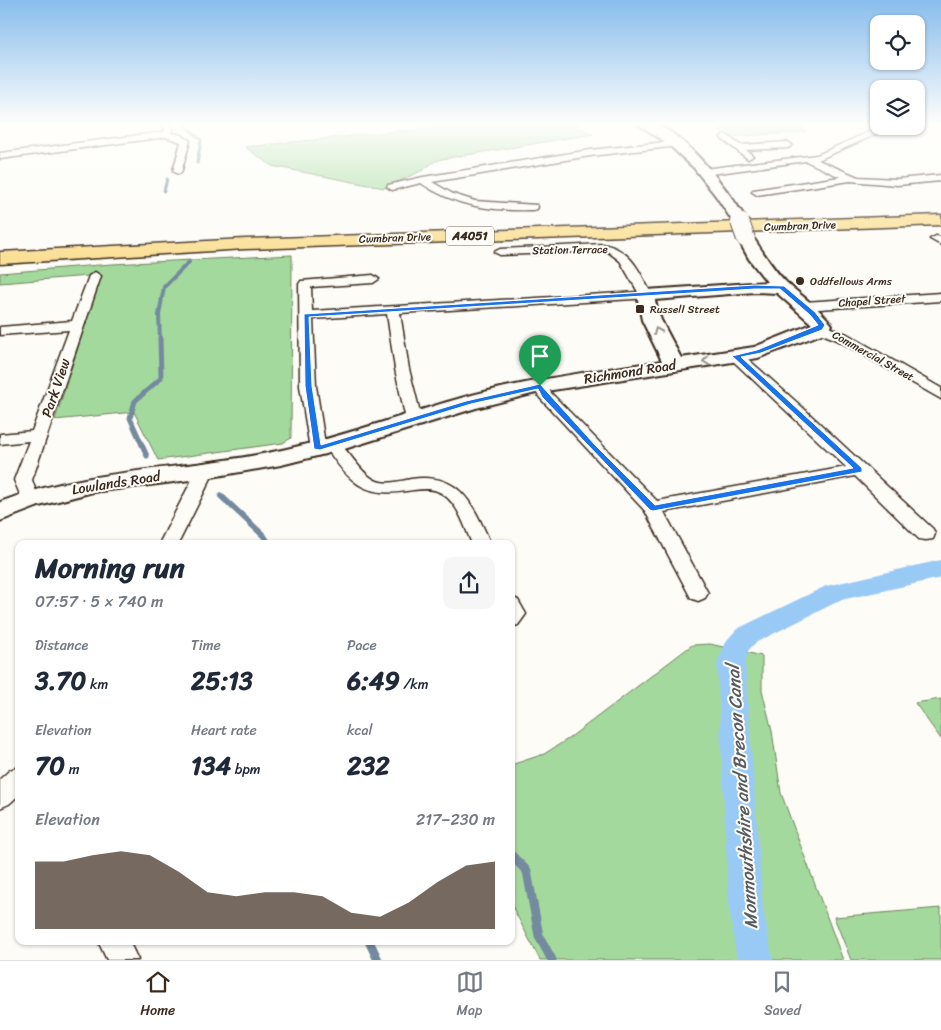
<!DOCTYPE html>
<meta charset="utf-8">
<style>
:root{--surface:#fff;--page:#f6f6f7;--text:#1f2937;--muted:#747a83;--line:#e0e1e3;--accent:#3b2a1e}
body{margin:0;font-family:Sriracha,sans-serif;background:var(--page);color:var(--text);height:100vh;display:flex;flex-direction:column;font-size:19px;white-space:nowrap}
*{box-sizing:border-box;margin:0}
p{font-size:16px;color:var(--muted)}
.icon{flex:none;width:28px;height:28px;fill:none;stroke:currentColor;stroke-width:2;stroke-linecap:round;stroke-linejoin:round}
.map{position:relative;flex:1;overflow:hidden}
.side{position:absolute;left:15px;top:540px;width:500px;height:405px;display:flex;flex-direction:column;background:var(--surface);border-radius:10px;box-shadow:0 1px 4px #0004}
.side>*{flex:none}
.fabs{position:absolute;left:870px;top:15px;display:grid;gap:10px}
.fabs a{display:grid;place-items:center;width:55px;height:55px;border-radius:10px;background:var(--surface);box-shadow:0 1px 4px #0004;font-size:25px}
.pin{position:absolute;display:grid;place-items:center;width:42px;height:42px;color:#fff;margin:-51px -21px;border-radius:50% 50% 50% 0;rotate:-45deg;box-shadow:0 0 5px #0007}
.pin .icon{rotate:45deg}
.round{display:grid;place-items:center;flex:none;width:52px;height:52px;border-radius:10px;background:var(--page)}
.overview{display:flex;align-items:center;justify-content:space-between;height:85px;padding:0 20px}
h1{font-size:28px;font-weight:700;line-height:38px}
.metrics{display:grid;grid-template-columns:repeat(3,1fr);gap:8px;height:85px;padding:5px 20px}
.metrics div{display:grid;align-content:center}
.metrics b{font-size:25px;font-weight:700}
.metrics small{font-size:14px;font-weight:400}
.metrics p{font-size:14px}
.chart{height:140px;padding:10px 20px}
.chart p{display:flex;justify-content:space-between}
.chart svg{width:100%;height:90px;margin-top:5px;fill:var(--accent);opacity:.7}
.tab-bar{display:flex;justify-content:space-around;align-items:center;height:70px;border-top:1px solid var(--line);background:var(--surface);font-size:14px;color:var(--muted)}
.tab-bar a{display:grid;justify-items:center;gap:2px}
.tab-bar .current{color:var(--accent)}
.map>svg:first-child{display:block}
.green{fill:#a4d99d;stroke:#70825e}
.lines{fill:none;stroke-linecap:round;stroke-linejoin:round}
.stream-far4{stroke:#738a9f;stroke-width:3}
.stream-far3{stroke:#738a9f;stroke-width:4}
.stream-far2{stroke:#738a9f;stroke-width:5}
.stream-far1{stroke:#738a9f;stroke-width:6}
.stream{stroke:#738a9f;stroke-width:9}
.canal{fill:#99caf5;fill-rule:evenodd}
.street-casing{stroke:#3b2a1e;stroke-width:3}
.secondary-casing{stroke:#3b2a1e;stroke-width:4}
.primary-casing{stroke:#3b2a1e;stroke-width:3}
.street{fill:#fdfcf7;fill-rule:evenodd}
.secondary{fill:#fdfcf7;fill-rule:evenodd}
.primary{fill:#fadf96;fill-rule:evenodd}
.secondary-bridge-casing{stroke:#3b2a1e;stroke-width:20;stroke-linecap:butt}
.secondary-bridge{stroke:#fdfcf7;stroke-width:18}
.oneway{stroke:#9c938a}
.route{fill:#1a73e8;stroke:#fff;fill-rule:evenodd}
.poi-dot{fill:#3b2a1e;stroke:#fdfcf7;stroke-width:2}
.labels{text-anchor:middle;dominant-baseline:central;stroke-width:4;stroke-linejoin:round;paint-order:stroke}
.far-street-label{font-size:11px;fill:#3b2a1e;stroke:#fdfcf7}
.far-poi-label{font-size:11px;fill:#3b2a1e;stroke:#fdfcf7;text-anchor:start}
.shield{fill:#fdfcf7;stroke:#75695f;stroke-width:1}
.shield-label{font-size:12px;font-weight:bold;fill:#3b2a1e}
.street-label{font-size:14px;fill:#3b2a1e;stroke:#fdfcf7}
.near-water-label{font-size:18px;font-style:italic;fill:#575a5e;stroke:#fdfcf7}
</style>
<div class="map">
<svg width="941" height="960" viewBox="0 0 941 960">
<rect width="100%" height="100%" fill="#fdfcf7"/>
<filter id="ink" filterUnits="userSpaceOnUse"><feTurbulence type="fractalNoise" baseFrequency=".02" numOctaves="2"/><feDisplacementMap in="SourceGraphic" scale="10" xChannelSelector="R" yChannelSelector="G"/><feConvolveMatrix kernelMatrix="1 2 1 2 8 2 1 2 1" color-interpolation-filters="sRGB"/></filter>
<g filter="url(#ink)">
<path class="green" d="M443 124H575L593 134 442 159 435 161 423 170 384 188 272 166 245 147 445 126Z
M713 124H797L803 127 806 132 730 137 722 133Z
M292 255 291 438 283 443 158 460 134 412 55 420 101 275 0 283V273L112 264Z
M710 644 762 656V690L772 731 781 793 843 960H540L511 904V765L544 754 568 739 692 645Z
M941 699V739L915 703Z
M941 908V960H851L834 917Z"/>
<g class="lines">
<path class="stream-far4" d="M184 124 201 140 197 163
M164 191 167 179"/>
<path class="stream-far3" d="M160 339 159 315 164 287 189 262"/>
<path class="stream-far2" d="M147 456 130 418 135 401 161 378 160 338"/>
<path class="stream-far1" d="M221 496 264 536 269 544"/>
<path class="stream" d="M511 855 527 871 539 936 552 960
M369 941 378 960"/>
<path class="canal" d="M941 560V578L841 600 755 643 748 651 745 663 763 908 773 960H737L729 908 717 663 727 640 737 629 826 586Z"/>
<g class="street-casing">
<path id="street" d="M162 124H170L173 130 171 133 182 135 190 141 181 173 178 174 173 171 181 142 166 137 0 159V153L163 132 165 130Z
M882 126H895L818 160 858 177 897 179 941 175V181L897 185 850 181 757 195 752 192 753 190 840 177 806 161 704 175 699 172 704 169 817 155Z
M725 134 740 145 788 142 792 145 788 148 746 150 753 156 748 159 722 139 721 137Z
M676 141 679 142V146L590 156 432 182 453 194 475 201 537 205 538 207 537 209 533 210C492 211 456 207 421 183L392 190 387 187 388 185 423 177 590 150Z
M936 236 941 237V245L930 239Z
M603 244C632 250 639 271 652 295L650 298 400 313 409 369 422 420 420 423H408L406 420 395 369 387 314 313 319 316 386 325 444 333 440C346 443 358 473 377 481 387 485 400 481 411 479 461 472 473 505 491 544H472C464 525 457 499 437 491 428 487 415 490 406 491 364 498 348 481 326 447L324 453H312L310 449 300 386 299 284 301 281 373 275 379 279 373 283 311 287 312 311 638 292 620 261 607 251 500 255 494 252 500 249Z
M95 272 101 276 32 480 39 500 36 504 30 506 24 504 14 480 29 441 0 444V434L32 431 69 330 0 335V327L72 321 89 276Z
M941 293V301L804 310 798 306 804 302Z
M820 324 847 334 941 388V399L837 340 815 331 813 328Z
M736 352 741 353 801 406 933 529 935 534 933 539 926 540 919 539 855 476 664 512 708 593 705 598 698 601 691 598 645 511 540 398 532 386 535 383H545L551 393 657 501 846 467 731 359 729 356 731 353Z
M206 465 212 466 215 470 178 544H159L197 470 200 466Z
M511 597 518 600 526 614 518 625 511 627Z
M19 767V795L9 804 0 808V779L10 770Z
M98 941H129L138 960H107Z"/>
</g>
<g class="secondary-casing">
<path id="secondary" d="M638 124C643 124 649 123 654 124 687 134 730 193 748 222L745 225H735L716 196 694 168 668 144Z
M746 234 752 236C763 252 772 268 786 282 802 297 819 307 832 325L827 332 758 358 540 392 476 408 341 450 281 465 206 478 93 492 39 506 0 521V502C91 467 188 471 282 450 343 437 401 415 461 398 526 380 594 371 662 361L642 320 637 295 640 291 646 290 767 282 749 259 738 239 740 236ZM755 292 777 293 812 324 754 347 681 358 661 320 655 301V300Z"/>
</g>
<g class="primary-casing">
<path id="primary" d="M941 215V225L245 249 0 264V252L245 239Z"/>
</g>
<use href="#street" class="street"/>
<use href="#secondary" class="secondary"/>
<use href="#primary" class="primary"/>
<g class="secondary-bridge-casing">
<path id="secondary-bridge" d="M740 222 746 239"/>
</g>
<use href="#secondary-bridge" class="secondary-bridge"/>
</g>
<defs><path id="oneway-chevron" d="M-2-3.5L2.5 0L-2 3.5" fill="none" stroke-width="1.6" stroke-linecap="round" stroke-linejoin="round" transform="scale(1.25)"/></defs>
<g class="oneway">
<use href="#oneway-chevron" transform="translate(657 331) rotate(-114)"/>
<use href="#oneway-chevron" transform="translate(706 361) rotate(172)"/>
</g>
</g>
<linearGradient id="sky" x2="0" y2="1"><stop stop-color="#88bded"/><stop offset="0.48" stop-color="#fefefb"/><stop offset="1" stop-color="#fefefb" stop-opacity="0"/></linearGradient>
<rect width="941" height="258" fill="url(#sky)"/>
<path class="route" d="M755 285 784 286 815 312 825 325 822 330 761 353 741 357 862 468V472L653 511 650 510 542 397 538 389 471 404 320 450 314 449 305 386 304 314ZM755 289H780L810 315 818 325 757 350 732 356 853 468 655 505 596 446 540 384 466 401 321 445 312 386 309 317Z"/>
<g class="poi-dot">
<circle cx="800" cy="281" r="5"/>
<rect x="635" y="304" width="10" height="10" rx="2.5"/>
</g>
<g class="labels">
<g class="far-street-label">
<text transform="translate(800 226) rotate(-2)">Cwmbran Drive</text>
<text transform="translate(395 238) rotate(-2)">Cwmbran Drive</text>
<text transform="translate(570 250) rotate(-1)">Station Terrace</text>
<text transform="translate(872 301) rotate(-4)">Chapel Street</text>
<text transform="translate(873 356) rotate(29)">Commercial Street</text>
</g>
<g class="far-poi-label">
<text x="810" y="281">Oddfellows Arms</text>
<text x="650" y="309">Russell Street</text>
</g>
<rect class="shield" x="446" y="226.5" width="48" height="19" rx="4"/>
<g class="shield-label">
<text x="470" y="236">A4051</text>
</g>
<g class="street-label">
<text transform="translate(630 372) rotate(-9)">Richmond Road</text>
<text transform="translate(56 388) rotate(-71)">Park View</text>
<text transform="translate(116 483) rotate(-9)">Lowlands Road</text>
</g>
<g class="near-water-label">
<text transform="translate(742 797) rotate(-94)">Monmouthshire and Brecon Canal</text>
</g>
</g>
</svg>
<div class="fabs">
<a><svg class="icon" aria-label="locate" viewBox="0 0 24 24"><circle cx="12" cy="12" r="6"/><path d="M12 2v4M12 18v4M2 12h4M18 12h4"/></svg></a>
<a><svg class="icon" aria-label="layers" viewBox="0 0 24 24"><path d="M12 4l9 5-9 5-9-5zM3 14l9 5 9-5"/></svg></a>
</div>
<div class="pin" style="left:540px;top:386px;background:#1e9e55"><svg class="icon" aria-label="arrive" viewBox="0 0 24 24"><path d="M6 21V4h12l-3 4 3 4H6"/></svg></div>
<section class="side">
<div class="overview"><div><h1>Morning run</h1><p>07:57 · 5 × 740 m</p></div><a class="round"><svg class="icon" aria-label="share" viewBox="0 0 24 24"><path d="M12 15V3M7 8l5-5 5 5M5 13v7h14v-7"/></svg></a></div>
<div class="metrics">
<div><p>Distance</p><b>3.70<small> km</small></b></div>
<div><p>Time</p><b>25:13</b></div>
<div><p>Pace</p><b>6:49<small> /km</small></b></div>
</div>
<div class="metrics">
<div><p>Elevation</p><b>70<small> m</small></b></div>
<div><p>Heart rate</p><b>134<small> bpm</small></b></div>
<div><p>kcal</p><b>232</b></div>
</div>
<div class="chart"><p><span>Elevation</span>217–230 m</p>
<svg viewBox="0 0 160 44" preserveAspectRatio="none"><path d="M0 44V11L10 11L20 8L30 6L40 8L50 16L60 26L70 28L80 26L90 26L100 28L110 36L120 38L130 31L140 21L150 13L160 11V44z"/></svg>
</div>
</section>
</div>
<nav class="tab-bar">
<a class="current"><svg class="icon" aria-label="home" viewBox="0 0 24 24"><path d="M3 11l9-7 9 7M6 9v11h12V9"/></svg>Home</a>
<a><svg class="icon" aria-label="map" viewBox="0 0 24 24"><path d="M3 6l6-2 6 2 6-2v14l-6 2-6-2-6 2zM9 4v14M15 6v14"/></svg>Map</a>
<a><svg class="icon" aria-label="saved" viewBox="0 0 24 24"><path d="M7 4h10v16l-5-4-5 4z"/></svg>Saved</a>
</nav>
